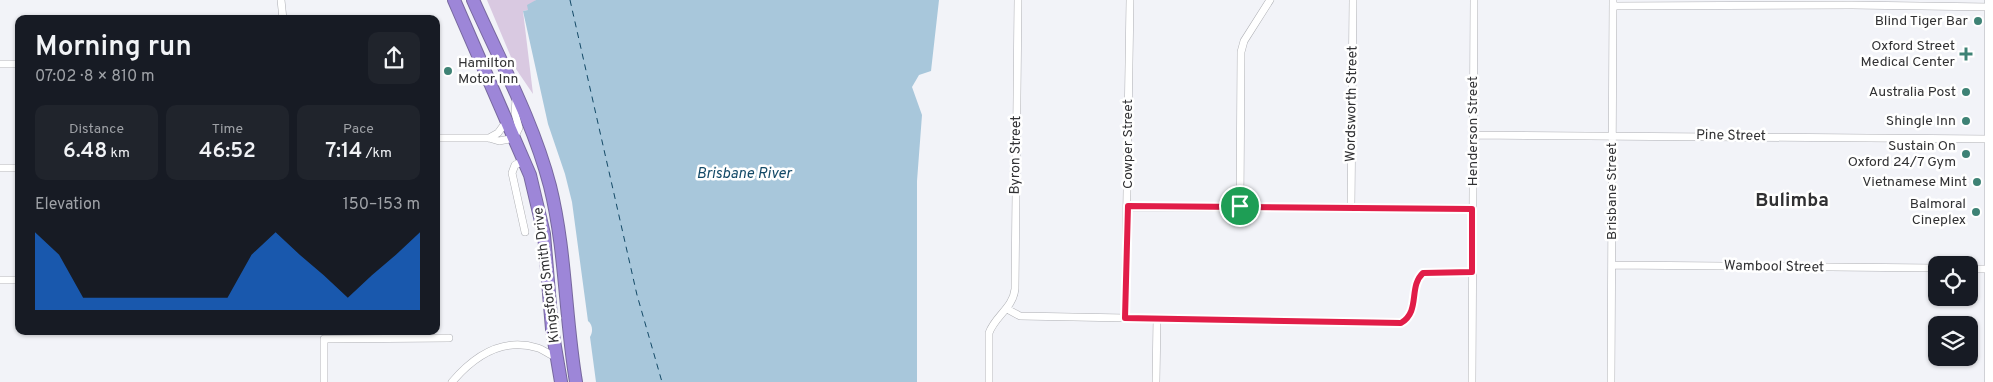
<!DOCTYPE html>
<meta charset="utf-8">
<style>
:root{--surface:#171b24;--page:#20242c;--text:#f1f3f6;--muted:#9ea1a6;--accent:#1a73e8}
body{margin:0;font-family:Overpass,sans-serif;background:var(--page);color:var(--text);height:100vh;display:flex;flex-direction:column;font-size:19px;white-space:nowrap}
*{box-sizing:border-box;margin:0}
p{font-size:16px;color:var(--muted)}
.icon{flex:none;width:28px;height:28px;fill:none;stroke:currentColor;stroke-width:2;stroke-linecap:round;stroke-linejoin:round}
.map{position:relative;flex:1;overflow:hidden}
.side{position:absolute;left:15px;top:15px;width:425px;height:320px;display:flex;flex-direction:column;background:var(--surface);border-radius:10px;box-shadow:0 1px 4px #0004}
.side>*{flex:none}
.tools{position:absolute;left:1928px;top:256px;display:grid;gap:10px}
.tools a{display:grid;place-items:center;width:50px;height:50px;border-radius:10px;background:var(--surface);box-shadow:0 1px 4px #0004;font-size:25px}
.pin{position:absolute;display:grid;place-items:center;width:42px;height:42px;color:#fff;margin:-21px;border:2px solid #fff;border-radius:50%;box-shadow:0 1px 5px #0007}
.round{display:grid;place-items:center;flex:none;width:52px;height:52px;border-radius:10px;background:var(--page)}
.overview{display:flex;align-items:center;justify-content:space-between;height:85px;padding:0 20px}
h1{font-size:28px;font-weight:600;line-height:38px}
.figures{display:grid;grid-template-columns:repeat(3,1fr);gap:8px;height:85px;padding:5px 20px}
.figures div{display:grid;align-content:center;border-radius:10px;background:var(--page);text-align:center}
.figures b{font-size:21px;font-weight:600}
.figures small{font-size:14px;font-weight:400}
.figures p{font-size:14px}
.chart{height:140px;padding:10px 20px}
.chart p{display:flex;justify-content:space-between}
.chart svg{width:100%;height:90px;margin-top:5px;fill:var(--accent);opacity:.7}
.map>svg:first-child{display:block}
.green{fill:#d9c9e1}
.water{fill:#a8c7db}
.lines{fill:none;stroke-linecap:round;stroke-linejoin:round}
.ferry{stroke:#134966;stroke-width:1;stroke-dasharray:6 5;stroke-linecap:butt}
.street-casing{stroke:#aeafb4;stroke-width:8}
.secondary-casing{stroke:#aeafb4;stroke-width:11}
.highway-casing{stroke:#77689e;stroke-width:14}
.street{stroke:#fff;stroke-width:7}
.secondary{stroke:#fff;stroke-width:10}
.highway{stroke:#9d86d8;stroke-width:12}
.route-casing{stroke:#fff;stroke-width:10}
.route{stroke:#e11d48;stroke-width:6}
.poi-dot{fill:#3e8275;stroke:#fff;stroke-width:2}
.labels{text-anchor:middle;dominant-baseline:central;stroke-width:5;stroke-linejoin:round;paint-order:stroke}
.poi-label{font-size:14px;fill:#313133;stroke:#fff;text-anchor:end}
.street-label{font-size:14px;fill:#313133;stroke:#fff}
.water-label{font-size:15px;font-style:italic;fill:#134966;stroke:#fff}
.district-label{font-size:19px;font-weight:bold;fill:#313133;stroke:#fff}
</style>
<div class="map">
<svg width="1993" height="382" viewBox="0 0 1993 382">
<rect width="100%" height="100%" fill="#f2f3f8"/>
<path class="green" d="M487 0H536L528 10 523 11 533 94 516 69Z"/>
<path class="water" d="M536 0H939L931 71 919 75 912 87 922 115 917 181V382H596L590 337C593 332 593 325 588 321L572 202 565 174 548 124 523 11 528 10 527 5Z"/>
<g class="lines">
<path class="ferry" d="M570 0 637 295 662 382"/>
<g class="street-casing">
<path id="street" d="M281 0 283 19
M1613 6 1852 5 1990 7
M0 64H19
M1473 135 1990 139
M436 138H489L499 141 510 139 516 134 519 128 515 113 516 99
M489 138 498 133 506 122
M0 168H19
M1240 206 1241 52 1244 41 1270 0
M1128 207 1473 209
M1351 208 1353 0
M525 232 512 173 515 165 525 160
M1612 265 1936 268
M1969 269H1990
M0 280H19
M1007 309 1020 316 1401 323C1421 311 1408 287 1423 273L1472 272
M1125 318 1130 0
M324 382V339L449 338
M452 382C474 356 503 337 538 348 544 350 550 355 556 357
M989 382V333C995 316 1013 308 1015 289L1018 0
M1156 382 1157 318
M1472 382 1474 0
M1611 382 1613 0"/>
</g>
<g class="secondary-casing">
<path id="secondary" d="M1990 382V0"/>
</g>
<g class="highway-casing">
<path id="highway" d="M454 0 530 175 544 234 552 329 561 382
M473 0C500 61 533 121 550 186 566 250 565 317 576 382"/>
</g>
<use href="#street" class="street"/>
<use href="#secondary" class="secondary"/>
<use href="#highway" class="highway"/>
</g>
<g class="lines">
<g class="route-casing">
<path id="route" d="M1128 206 1472 209V272L1423 273C1408 287 1421 311 1401 323L1125 318Z"/>
</g>
<use href="#route" class="route"/>
</g>
<g class="poi-dot">
<circle cx="1978" cy="21" r="5"/>
<path d="M1963.5 46.5h5v5h5v5h-5v5h-5v-5h-5v-5h5z"/>
<circle cx="448" cy="71" r="5"/>
<circle cx="1966" cy="92" r="5"/>
<circle cx="1966" cy="121" r="5"/>
<circle cx="1966" cy="154" r="5"/>
<circle cx="1977" cy="182" r="5"/>
<circle cx="1976" cy="212" r="5"/>
</g>
<g class="labels">
<g class="poi-label">
<text x="1968" y="21">Blind Tiger Bar</text>
<text x="1955" y="46">Oxford Street<tspan x="1955" dy="16">Medical Center</tspan></text>
<text x="458" y="63" text-anchor="start">Hamilton<tspan x="458" dy="16">Motor Inn</tspan></text>
<text x="1956" y="92">Australia Post</text>
<text x="1956" y="121">Shingle Inn</text>
<text x="1956" y="146">Sustain On<tspan x="1956" dy="16">Oxford 24/7 Gym</tspan></text>
<text x="1967" y="182">Vietnamese Mint</text>
<text x="1966" y="204">Balmoral<tspan x="1966" dy="16">Cineplex</tspan></text>
</g>
<g class="street-label">
<text transform="translate(1352 104) rotate(-89)">Wordsworth Street</text>
<text transform="translate(1473 131) rotate(-90)">Henderson Street</text>
<text transform="translate(1731 136) rotate(1)">Pine Street</text>
<text transform="translate(1128 144) rotate(-90)">Cowper Street</text>
<text transform="translate(1016 155) rotate(-89)">Byron Street</text>
<text transform="translate(1612 191) rotate(-90)">Brisbane Street</text>
<text transform="translate(1774 267) rotate(1)">Wambool Street</text>
<text transform="translate(547 275) rotate(-97)">Kingsford Smith Drive</text>
</g>
<g class="water-label">
<text x="744" y="174">Brisbane River</text>
</g>
<g class="district-label">
<text x="1792" y="201">Bulimba</text>
</g>
</g>
</svg>
<div class="tools">
<a><svg class="icon" aria-label="locate" viewBox="0 0 24 24"><circle cx="12" cy="12" r="6"/><path d="M12 2v4M12 18v4M2 12h4M18 12h4"/></svg></a>
<a><svg class="icon" aria-label="layers" viewBox="0 0 24 24"><path d="M12 4l9 5-9 5-9-5zM3 14l9 5 9-5"/></svg></a>
</div>
<div class="pin" style="left:1240px;top:206px;background:#1e9e55"><svg class="icon" aria-label="arrive" viewBox="0 0 24 24"><path d="M6 21V4h12l-3 4 3 4H6"/></svg></div>
<section class="side">
<div class="overview"><div><h1>Morning run</h1><p>07:02 · 8 × 810 m</p></div><a class="round"><svg class="icon" aria-label="share" viewBox="0 0 24 24"><path d="M12 15V3M7 8l5-5 5 5M5 13v7h14v-7"/></svg></a></div>
<div class="figures">
<div><p>Distance</p><b>6.48<small> km</small></b></div>
<div><p>Time</p><b>46:52</b></div>
<div><p>Pace</p><b>7:14<small> /km</small></b></div>
</div>
<div class="chart"><p><span>Elevation</span>150–153 m</p>
<svg viewBox="0 0 160 44" preserveAspectRatio="none"><path d="M0 44V6L10 17L20 38L30 38L40 38L50 38L60 38L70 38L80 38L90 17L100 6L110 17L120 27L130 38L140 27L150 17L160 6V44z"/></svg>
</div>
</section>
</div>
